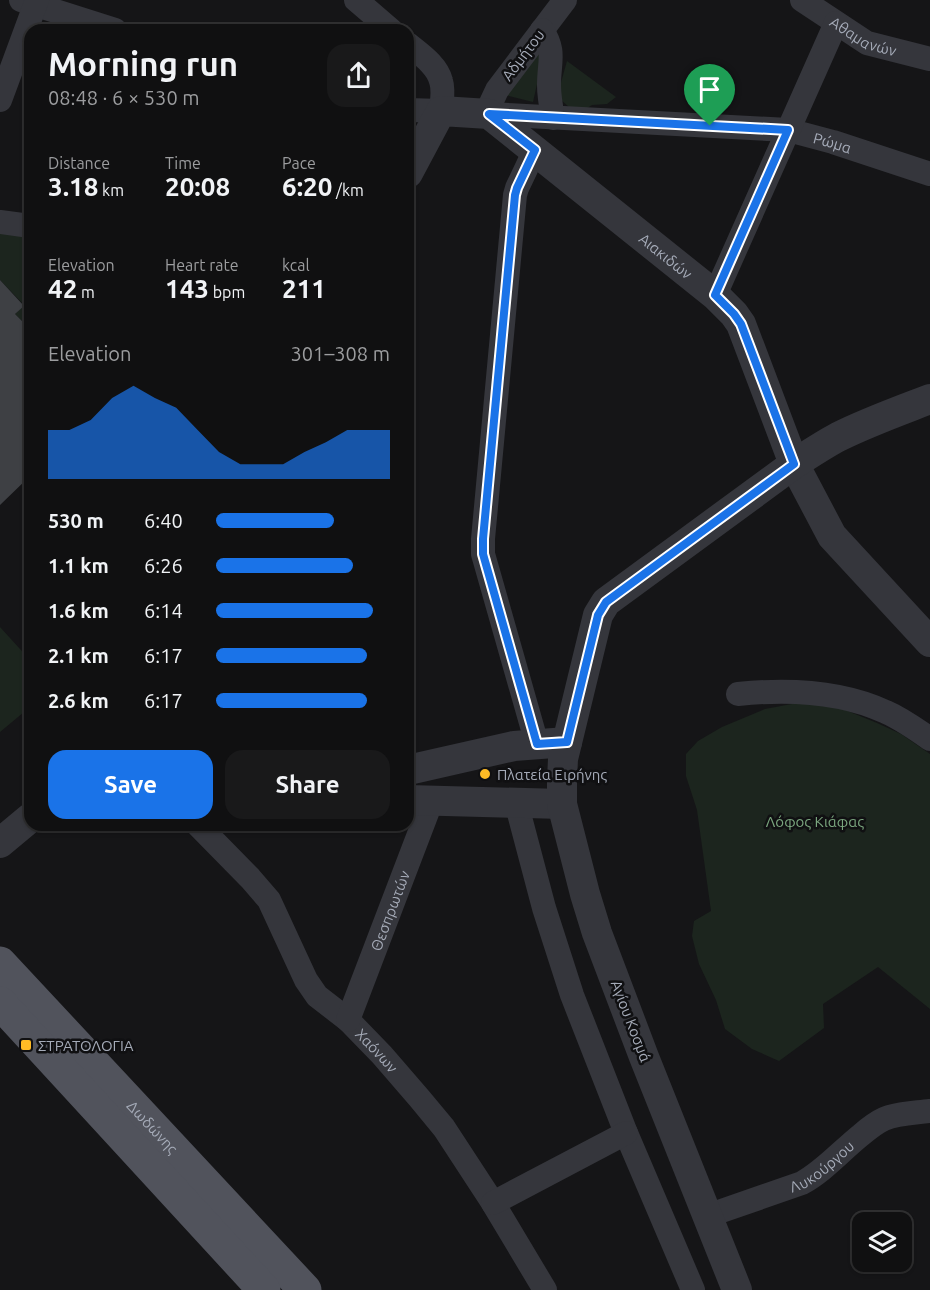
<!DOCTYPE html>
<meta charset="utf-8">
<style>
:root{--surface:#101011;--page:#19191a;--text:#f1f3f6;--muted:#9c9d9f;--line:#303031;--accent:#1a73e8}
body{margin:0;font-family:Ubuntu,sans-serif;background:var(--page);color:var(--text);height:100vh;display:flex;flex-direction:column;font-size:22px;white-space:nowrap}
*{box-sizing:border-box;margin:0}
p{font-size:20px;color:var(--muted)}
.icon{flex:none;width:33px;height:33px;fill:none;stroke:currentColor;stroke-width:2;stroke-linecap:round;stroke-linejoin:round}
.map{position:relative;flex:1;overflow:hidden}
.details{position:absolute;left:24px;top:24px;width:390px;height:807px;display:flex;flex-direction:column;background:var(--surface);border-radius:18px;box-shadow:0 2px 4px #0004,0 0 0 2px var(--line)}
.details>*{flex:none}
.buttons{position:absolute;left:852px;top:1212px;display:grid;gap:12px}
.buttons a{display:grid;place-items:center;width:60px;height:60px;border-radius:12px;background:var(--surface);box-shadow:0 2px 4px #0004,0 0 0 2px var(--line);font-size:30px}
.pin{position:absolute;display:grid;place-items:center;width:51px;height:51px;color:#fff;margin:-62px -26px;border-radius:50% 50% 50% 0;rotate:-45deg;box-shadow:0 0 6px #0007}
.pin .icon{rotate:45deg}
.round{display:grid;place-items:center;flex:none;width:63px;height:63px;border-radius:18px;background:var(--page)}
.head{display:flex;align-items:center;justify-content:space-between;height:102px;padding:0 24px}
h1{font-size:33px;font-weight:700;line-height:45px}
.stats{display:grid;grid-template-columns:repeat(3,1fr);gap:9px;height:102px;padding:6px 24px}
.stats div{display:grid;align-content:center}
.stats b{font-size:26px;font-weight:700}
.stats small{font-size:16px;font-weight:400}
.stats p{font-size:16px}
.chart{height:168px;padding:12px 24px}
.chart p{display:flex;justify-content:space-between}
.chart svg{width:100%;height:108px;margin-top:6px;fill:var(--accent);opacity:.7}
.cta{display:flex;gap:12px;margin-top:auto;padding:12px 24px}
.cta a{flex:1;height:69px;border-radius:18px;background:var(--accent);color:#fff;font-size:24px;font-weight:700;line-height:69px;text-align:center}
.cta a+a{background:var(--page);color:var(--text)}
ul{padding:0 24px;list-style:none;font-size:20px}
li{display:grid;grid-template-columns:96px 72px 1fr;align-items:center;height:45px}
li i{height:15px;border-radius:8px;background:var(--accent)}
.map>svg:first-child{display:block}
.green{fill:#1c251e}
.building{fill:#3e4044}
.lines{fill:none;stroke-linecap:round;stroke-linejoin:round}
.minor{stroke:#35363c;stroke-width:24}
.tertiary{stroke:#35363c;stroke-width:30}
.primary{stroke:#51535c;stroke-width:33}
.route-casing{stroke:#fff;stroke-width:12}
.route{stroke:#1a73e8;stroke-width:8}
.poi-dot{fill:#ffbb25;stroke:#101012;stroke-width:2}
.labels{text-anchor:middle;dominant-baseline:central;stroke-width:5;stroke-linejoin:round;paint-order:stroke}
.street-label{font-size:15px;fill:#a5abb8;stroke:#101012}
.poi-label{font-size:15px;fill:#a5abb8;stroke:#101012;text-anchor:start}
.park-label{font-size:15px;fill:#7aa57e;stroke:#101012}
</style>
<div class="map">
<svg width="930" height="1290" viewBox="0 0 930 1290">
<rect width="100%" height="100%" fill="#151517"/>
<path class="green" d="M537 51 543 57 533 102 501 94Z
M567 61 616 97 607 104 592 105 586 109 569 107 561 100 560 86Z
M0 231 30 235V329L15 314 24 305 0 280Z
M0 627 30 660V707L0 732Z
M797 703 833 705 877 723 901 734 930 754V1009L878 967 823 1004 824 1028 779 1061 752 1049 725 1029 716 1000 699 964 692 936 694 921 711 911 697 810 686 776V754L698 741 722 727 765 709Z"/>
<path class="building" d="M0 280 24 306 15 314 30 329V476L0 505Z"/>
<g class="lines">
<g class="minor">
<path d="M21 0 115 30"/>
<path d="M356 0 391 30"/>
<path id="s1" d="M565 0 497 90 490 105 489 114 788 130 833 142 930 174"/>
<path id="s2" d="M802 0 867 43 930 59"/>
<path d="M542 30C556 52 549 61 549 85 549 96 551 107 553 118"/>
<path d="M408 44C420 54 437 65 441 81 444 90 442 102 441 111L408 110"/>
<path d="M0 100 37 0"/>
<path d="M535 150 517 188 515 195 483 539V554L537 744"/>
<path d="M0 222 30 226"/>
<path d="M715 295 836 23"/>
<path d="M738 694C787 689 841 691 886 712 902 719 916 729 930 739"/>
<path d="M516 802 544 908 572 995 626 1133 693 1290"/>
<path id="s3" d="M198 825 250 878 269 900 306 980 317 996 348 1020 382 1055 420 1099 444 1128 493 1203 545 1290"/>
<path id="s4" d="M348 1020 432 800"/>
<path d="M493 1203 626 1133"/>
<path id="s5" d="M707 1216 802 1183C824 1171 841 1151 861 1135 868 1129 875 1123 884 1119 897 1113 915 1113 930 1111"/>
</g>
<g class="tertiary">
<path id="s6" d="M408 173 441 111 489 114 715 295 734 314 741 324 794 464 832 536 930 642"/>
<path d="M408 770 514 746 567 742"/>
<path d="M408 800 562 804"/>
<path d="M0 843 30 818"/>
<path d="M737 1290 644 1057 597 933 585 894 562 804V780L563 759 598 615 606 602 794 464C808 455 823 445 838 437 868 422 899 411 930 399"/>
</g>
<g class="primary">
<path id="s7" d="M0 963 305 1290"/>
<path d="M0 1003 264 1290"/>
</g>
</g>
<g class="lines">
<g class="route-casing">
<path id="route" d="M489 114 788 130 715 295 734 314 741 324 794 464 606 602 598 615 567 742 537 744 483 554V539L515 195 517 188 535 150Z"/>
</g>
<use href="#route" class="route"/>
</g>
<g class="poi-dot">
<circle cx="485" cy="774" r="6"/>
<rect x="20" y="1039" width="12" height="12" rx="3"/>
</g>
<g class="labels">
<g class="street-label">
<text stroke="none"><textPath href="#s2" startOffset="72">Αθαμανών</textPath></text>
<text transform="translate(523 55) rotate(-53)">Αδμήτου</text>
<text stroke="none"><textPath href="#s1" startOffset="484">Ρώμα</textPath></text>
<text stroke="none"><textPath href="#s6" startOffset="345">Αιακιδών</textPath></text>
<text stroke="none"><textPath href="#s4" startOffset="117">Θεσπρωτών</textPath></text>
<text transform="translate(631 1021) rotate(69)">Αγίου Κοσμά</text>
<text stroke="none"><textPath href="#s3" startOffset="292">Χαόνων</textPath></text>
<text stroke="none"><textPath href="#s7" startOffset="224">Δωδώνης</textPath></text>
<text stroke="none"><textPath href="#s5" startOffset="126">Λυκούργου</textPath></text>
</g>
<g class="poi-label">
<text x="497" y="774">Πλατεία Ειρήνης</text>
<text x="38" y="1045">ΣΤΡΑΤΟΛΟΓΙΑ</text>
</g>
<g class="park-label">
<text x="815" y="821">Λόφος Κιάφας</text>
</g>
</g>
</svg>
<div class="buttons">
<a><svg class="icon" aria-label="layers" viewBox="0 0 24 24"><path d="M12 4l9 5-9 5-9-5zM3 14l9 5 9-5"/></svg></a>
</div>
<div class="pin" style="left:710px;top:126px;background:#1e9e55"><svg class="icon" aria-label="arrive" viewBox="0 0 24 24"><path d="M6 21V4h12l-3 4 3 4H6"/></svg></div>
<section class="details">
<div class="head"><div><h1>Morning run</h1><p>08:48 · 6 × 530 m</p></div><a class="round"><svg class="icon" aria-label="share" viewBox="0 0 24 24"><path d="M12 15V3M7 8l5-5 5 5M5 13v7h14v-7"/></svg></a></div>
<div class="stats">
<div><p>Distance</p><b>3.18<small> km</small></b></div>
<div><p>Time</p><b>20:08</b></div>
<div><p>Pace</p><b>6:20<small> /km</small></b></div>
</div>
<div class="stats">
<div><p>Elevation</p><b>42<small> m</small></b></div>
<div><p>Heart rate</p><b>143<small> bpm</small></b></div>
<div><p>kcal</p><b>211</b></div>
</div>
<div class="chart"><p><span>Elevation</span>301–308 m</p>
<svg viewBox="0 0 160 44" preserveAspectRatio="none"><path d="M0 44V24L10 24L20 20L30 11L40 6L50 11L60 15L70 24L80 33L90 38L100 38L110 38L120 33L130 29L140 24L150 24L160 24V44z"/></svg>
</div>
<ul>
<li><b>530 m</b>6:40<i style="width:68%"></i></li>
<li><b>1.1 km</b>6:26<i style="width:79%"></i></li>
<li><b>1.6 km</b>6:14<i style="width:90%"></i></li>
<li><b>2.1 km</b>6:17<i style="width:87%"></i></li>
<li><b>2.6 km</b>6:17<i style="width:87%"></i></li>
</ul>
<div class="cta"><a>Save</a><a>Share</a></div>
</section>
</div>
